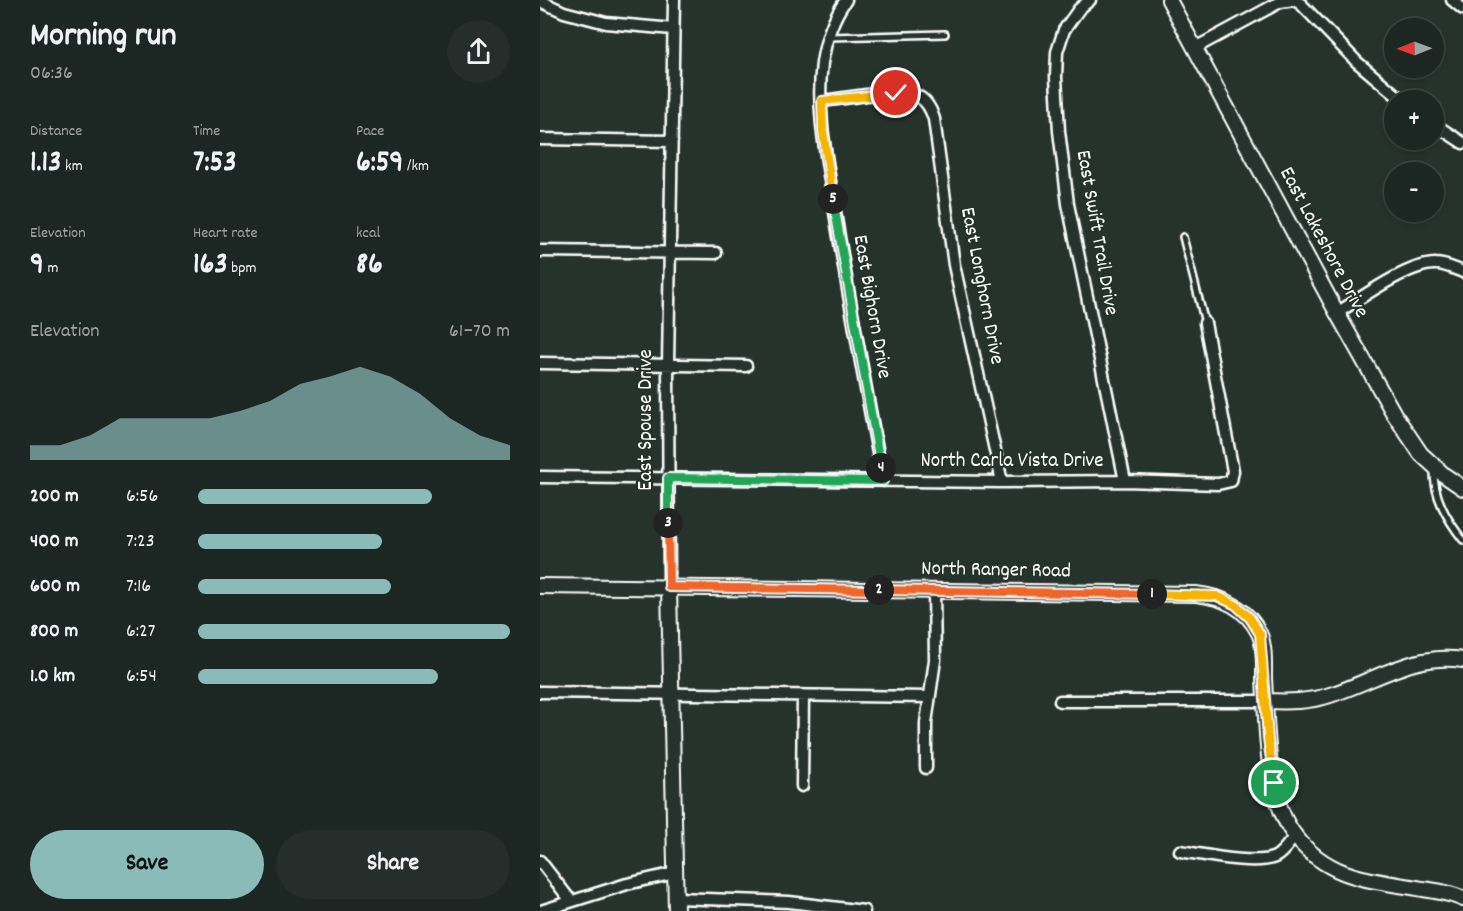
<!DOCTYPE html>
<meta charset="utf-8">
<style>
:root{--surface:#1c2622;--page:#252e2a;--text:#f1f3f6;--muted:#a0a5a5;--line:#3a4340;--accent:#8bbbb9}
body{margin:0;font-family:Dekko,sans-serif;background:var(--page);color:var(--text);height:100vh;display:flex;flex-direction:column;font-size:22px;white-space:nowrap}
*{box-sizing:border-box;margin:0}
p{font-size:20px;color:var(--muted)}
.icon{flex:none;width:33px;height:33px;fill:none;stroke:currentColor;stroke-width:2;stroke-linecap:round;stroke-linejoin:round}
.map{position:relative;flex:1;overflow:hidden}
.details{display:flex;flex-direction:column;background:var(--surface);width:540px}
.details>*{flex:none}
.needle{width:39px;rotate:269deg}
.tools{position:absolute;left:844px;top:18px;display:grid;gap:12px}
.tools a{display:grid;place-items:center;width:60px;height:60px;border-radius:50%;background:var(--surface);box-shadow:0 3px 9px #0003,0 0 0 2px var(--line);font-size:30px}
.pin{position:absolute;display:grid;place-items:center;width:51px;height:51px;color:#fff;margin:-26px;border:3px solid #fff;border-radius:50%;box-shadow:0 2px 6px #0007}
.km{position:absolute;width:30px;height:30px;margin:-15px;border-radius:50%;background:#222;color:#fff;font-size:16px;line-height:30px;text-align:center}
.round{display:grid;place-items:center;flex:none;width:63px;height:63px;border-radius:32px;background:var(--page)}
.summary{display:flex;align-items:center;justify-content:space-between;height:102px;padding:0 30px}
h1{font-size:33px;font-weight:800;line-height:45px}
.metrics{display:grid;grid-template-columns:repeat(3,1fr);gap:9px;height:102px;padding:6px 30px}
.metrics div{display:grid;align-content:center}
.metrics b{font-size:30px;font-weight:800}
.metrics small{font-size:16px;font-weight:400}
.metrics p{font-size:16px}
.chart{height:168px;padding:12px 30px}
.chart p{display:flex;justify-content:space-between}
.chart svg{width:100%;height:108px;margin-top:6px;fill:var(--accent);opacity:.7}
.cta{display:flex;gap:12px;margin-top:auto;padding:12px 30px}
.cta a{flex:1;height:69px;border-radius:36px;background:var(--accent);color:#111;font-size:24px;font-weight:800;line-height:69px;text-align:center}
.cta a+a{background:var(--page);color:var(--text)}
ul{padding:0 30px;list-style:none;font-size:20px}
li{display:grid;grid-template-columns:96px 72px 1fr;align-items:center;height:45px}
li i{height:15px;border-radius:8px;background:var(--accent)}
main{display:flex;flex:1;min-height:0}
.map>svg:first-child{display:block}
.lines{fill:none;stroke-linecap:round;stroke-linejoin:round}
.lane-casing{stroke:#fff;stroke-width:10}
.street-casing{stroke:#fff;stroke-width:15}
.secondary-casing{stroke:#fff;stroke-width:18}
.lane{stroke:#26332d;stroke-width:5}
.street{stroke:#26332d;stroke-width:10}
.secondary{stroke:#26332d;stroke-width:14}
.split-1-casing{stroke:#fff;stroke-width:12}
.split-2-casing{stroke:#fff;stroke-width:12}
.split-3-casing{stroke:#fff;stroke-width:12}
.split-4-casing{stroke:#fff;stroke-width:12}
.split-5-casing{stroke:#fff;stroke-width:12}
.split-6-casing{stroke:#fff;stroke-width:12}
.split-1{stroke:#f5b400;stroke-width:8}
.split-2{stroke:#f0652b;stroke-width:8}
.split-3{stroke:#f0652b;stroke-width:8}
.split-4{stroke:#22a559;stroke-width:8}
.split-5{stroke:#22a559;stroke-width:8}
.split-6{stroke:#f5b400;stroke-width:8}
.labels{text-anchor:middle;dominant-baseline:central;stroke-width:4.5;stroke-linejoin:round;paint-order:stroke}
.street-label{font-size:21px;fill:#fff;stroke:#26332d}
</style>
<main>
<section class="details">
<div class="summary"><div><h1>Morning run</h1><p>06:36</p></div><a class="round"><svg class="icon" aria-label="share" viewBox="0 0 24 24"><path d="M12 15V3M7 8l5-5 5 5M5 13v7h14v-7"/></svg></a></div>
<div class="metrics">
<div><p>Distance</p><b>1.13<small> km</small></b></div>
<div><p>Time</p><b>7:53</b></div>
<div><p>Pace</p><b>6:59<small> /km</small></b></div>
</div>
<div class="metrics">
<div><p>Elevation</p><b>9<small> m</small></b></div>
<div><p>Heart rate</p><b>163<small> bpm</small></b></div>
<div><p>kcal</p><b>86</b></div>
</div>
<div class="chart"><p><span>Elevation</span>61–70 m</p>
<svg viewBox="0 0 160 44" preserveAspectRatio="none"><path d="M0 44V38L10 38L20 34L30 27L40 27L50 27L60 27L70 24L80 20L90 13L100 10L110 6L120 10L130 17L140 27L150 34L160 38V44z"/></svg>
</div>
<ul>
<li><b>200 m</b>6:56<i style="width:75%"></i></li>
<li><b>400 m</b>7:23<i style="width:59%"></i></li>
<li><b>600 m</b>7:16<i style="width:62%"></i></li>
<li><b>800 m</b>6:27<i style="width:100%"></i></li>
<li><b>1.0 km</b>6:54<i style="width:77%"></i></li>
</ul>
<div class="cta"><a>Save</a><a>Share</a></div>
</section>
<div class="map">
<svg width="923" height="911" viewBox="0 0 923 911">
<rect width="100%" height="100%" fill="#26332d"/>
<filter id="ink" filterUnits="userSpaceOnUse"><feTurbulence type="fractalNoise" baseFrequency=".0167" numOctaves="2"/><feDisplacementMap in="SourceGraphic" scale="12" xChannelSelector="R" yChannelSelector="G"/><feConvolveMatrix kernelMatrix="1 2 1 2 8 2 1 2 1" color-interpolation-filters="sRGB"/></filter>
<g filter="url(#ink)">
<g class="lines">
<g class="lane-casing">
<path id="lane" d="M289 37 405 34
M643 237 665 323
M894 468C893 496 906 518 923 540"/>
</g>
<g class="street-casing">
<path id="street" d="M306 0C293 17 285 42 282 63 276 108 286 155 293 199 307 293 326 387 343 481
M550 0 539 9 524 30 517 52 516 77 519 131 528 204 585 481
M912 0 923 9
M0 1 24 12 66 23 133 29
M655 48 740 2 754 0 761 4 817 62 862 100
M282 101C303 99 356 88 375 95 386 99 391 109 394 119L414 265 462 482
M894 124 923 143
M0 139 132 141
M0 251 176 253
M797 313C821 298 869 263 896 264 905 264 915 269 923 272
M0 363 206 366
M0 477 462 482 585 481 678 484 691 481 693 471 665 323
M129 587 128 365 134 0
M0 692 389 697
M520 701H726
M386 768V723L395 660 394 591
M262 786 263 696
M640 851C662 854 715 866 735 857 743 853 749 843 755 836
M0 861 31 901
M136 898 249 902 324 911
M1 911 87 884 135 873"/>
</g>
<g class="secondary-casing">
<path id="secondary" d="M629 0 797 313 854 414 881 454 904 475 923 488
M0 586 656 594C683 597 706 607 719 633 725 645 724 664 724 678 727 726 725 799 756 837 790 880 833 880 883 889 897 891 911 893 923 899
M129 587 136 911
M726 701C748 702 769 702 790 695 835 681 874 652 923 660"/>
</g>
<use href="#lane" class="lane"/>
<use href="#street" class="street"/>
<use href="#secondary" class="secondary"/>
</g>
</g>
<g class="lines" filter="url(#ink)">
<g class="split-1-casing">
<path id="split-1" d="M612 594 677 596 696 605 710 618 720 634 728 738 734 783"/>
</g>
<g class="split-2-casing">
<path id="split-2" d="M339 590 612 594"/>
</g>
<g class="split-3-casing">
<path id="split-3" d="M128 523 129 587 339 590"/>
</g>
<g class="split-4-casing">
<path id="split-4" d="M128 523V478L343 481 341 468"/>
</g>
<g class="split-5-casing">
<path id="split-5" d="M293 199 341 468"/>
</g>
<g class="split-6-casing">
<path id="split-6" d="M293 199 283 131 282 101 356 93"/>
</g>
<use href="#split-1" class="split-1"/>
<use href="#split-2" class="split-2"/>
<use href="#split-3" class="split-3"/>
<use href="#split-4" class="split-4"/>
<use href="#split-5" class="split-5"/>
<use href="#split-6" class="split-6"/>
</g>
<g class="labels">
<g class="street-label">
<text transform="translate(556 233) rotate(80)">East Swift Trail Drive</text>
<text transform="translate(783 243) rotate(62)">East Lakeshore Drive</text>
<text transform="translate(441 286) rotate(79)">East Longhorn Drive</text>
<text transform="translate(331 307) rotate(80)">East Bighorn Drive</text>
<text transform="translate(107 420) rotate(-90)">East Spouse Drive</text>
<text x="472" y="462">North Carla Vista Drive</text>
<text transform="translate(456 571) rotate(1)">North Ranger Road</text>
</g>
</g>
</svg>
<div class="tools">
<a><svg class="needle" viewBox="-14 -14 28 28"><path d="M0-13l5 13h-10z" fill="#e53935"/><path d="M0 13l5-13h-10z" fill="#a0a5a5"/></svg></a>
<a>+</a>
<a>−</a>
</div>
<div class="pin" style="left:734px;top:783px;background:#1e9e55"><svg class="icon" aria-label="arrive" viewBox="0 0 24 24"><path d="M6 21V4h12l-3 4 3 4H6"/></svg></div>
<div class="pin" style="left:356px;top:93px;background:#d93025"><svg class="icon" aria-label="check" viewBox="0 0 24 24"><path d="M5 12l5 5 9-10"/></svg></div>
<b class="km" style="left:612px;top:594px">1</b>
<b class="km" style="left:339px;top:590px">2</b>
<b class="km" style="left:128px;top:523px">3</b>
<b class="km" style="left:341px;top:468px">4</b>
<b class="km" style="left:293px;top:199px">5</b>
</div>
</main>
